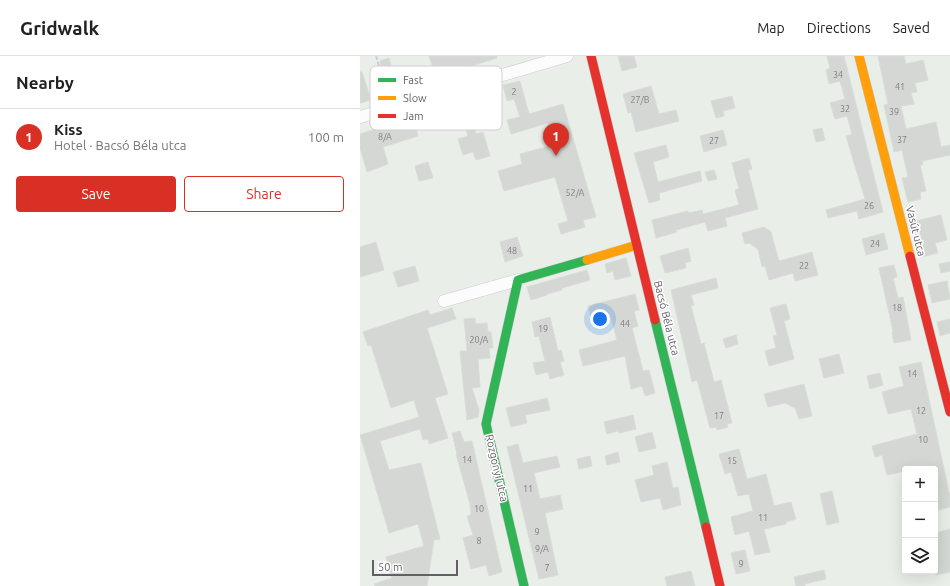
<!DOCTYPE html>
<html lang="en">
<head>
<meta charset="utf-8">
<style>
	body { margin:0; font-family:Ubuntu,sans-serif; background:#f2f2f2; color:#222 }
	.controls { position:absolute; right:12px; bottom:12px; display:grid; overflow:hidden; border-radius:4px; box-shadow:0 4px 16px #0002 }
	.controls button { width:36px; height:36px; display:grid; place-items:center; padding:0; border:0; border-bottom:1px solid #e0e0e0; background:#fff; color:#222; font:20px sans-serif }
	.scale { position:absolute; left:12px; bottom:10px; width:86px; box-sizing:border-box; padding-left:4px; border:2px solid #645e66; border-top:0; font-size:11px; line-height:14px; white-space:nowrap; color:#645e66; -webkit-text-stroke:3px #fff; paint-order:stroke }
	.you { position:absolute; left:240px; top:263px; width:14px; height:14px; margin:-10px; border:3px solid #fff; border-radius:50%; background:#1a73e8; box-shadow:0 0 0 6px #1a73e833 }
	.badge { display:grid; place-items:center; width:26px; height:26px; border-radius:50%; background:#d93025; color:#fff; font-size:13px; font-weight:700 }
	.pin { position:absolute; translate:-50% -33px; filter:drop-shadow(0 1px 2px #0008) }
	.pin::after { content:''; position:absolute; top:21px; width:14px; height:12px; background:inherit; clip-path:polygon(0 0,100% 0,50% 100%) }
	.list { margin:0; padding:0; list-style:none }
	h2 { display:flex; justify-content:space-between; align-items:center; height:52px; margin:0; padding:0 16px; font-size:17px }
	h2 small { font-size:13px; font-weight:400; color:#767676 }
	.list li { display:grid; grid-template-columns:26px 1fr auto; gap:12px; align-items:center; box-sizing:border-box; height:56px; padding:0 16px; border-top:1px solid #e0e0e0 }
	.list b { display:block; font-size:15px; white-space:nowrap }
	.list p { margin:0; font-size:13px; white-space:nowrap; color:#767676 }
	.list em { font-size:13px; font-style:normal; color:#767676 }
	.actions { display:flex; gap:8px; padding:12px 16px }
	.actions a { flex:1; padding:9px 0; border:1px solid #d93025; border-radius:4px; text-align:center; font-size:14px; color:#d93025 }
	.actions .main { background:#d93025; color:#fff }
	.icon { flex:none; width:22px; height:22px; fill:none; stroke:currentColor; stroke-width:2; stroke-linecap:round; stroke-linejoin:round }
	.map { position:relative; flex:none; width:590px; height:530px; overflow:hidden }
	header { display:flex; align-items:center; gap:24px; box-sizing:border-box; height:56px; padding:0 20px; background:#fff; border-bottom:1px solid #e0e0e0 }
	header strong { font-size:19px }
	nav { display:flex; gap:22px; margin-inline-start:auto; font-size:14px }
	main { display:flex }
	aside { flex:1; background:#fff }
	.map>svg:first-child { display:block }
	.building { fill:#d4d7d4; stroke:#d8ddd8 }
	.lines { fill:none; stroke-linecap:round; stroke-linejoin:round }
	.street-casing { stroke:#cbcccc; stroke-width:13 }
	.fast-casing { stroke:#c9cbca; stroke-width:10 }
	.slow-casing { stroke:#c9cbca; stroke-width:10 }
	.jam-casing { stroke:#c9cbca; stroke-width:10 }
	.path { stroke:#cdcfd2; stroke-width:2; stroke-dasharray:4 2; stroke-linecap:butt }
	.street { stroke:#fcfcfc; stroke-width:12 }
	.fast { stroke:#30b455; stroke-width:9 }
	.slow { stroke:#ff9f0a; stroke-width:9 }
	.jam { stroke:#e5322d; stroke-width:9 }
	.labels { text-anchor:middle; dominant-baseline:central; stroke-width:3; stroke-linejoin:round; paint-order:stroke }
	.number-label { font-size:9px; fill:#807d82 }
	.street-label { font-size:11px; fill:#645e66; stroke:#fff }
	.key { fill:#fff; stroke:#d0cfd1; stroke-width:1 }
	.key-label { font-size:11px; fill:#645e66 }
</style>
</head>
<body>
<header>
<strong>Gridwalk</strong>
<nav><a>Map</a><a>Directions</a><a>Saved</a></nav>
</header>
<main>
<aside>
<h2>Nearby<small></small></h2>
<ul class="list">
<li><span class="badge">1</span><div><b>Kiss</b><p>Hotel · Bacsó Béla utca</p></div><em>100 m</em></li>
</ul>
<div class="actions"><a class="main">Save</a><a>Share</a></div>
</aside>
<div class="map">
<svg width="590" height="530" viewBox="0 0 590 530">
	<rect width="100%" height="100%" fill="#e9eee9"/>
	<g class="building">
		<path d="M69 0H137V2L76 21Z"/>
		<path d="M258 0H274L277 11 262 15Z"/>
		<path d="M467 0H484L523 156 499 163 497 155 468 162 466 154 505 143 486 80 492 78 487 60 475 63 470 47 485 43 480 25 469 28 466 14 470 12Z"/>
		<path d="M518 0H544L546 8 563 4 568 24 555 27 557 36 551 37 554 48 541 50 546 73 576 66 581 91 590 89V99L562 105 563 109H560L566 135 560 136 561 143 548 146 542 122 548 121 542 94 534 96 524 49 528 48Z"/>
		<path d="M29 2 34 20 45 17 51 36 31 42 20 5Z"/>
		<path d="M0 16H2L11 44 0 47Z"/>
		<path d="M160 25 169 58 203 48 236 161 223 164 225 171 201 178 198 168 208 165 195 121 144 135 138 115 162 108 160 98 194 89 188 67 151 78 147 64 160 61 154 43 147 45 143 29Z"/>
		<path d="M291 30 299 58 316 54 319 65 276 76 271 56 268 57 263 38Z"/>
		<path d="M108 38 111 49 108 50 116 78 123 76 130 100 116 104 113 96 103 99 98 83 108 80 103 63 79 69 78 66 56 72 58 80 23 91 28 108 7 116 0 92V78L75 54 73 48Z"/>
		<path d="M372 40 375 52 363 55 364 60 356 62 351 45Z"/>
		<path d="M462 72 465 84 456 86 453 74Z"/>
		<path d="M363 74 367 89 344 96 340 80Z"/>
		<path d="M306 89 309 101 293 106 298 126 340 115 342 125 299 137 300 144 289 147 274 97Z"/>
		<path d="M389 102 392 113 388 114 398 153 365 162 367 170 348 175 345 166 316 174 317 176 296 182 292 164 328 155V157L342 154 343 158 379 149 375 134 379 133 372 107Z"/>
		<path d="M68 106 73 122 59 125 55 110Z"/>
		<path d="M354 114 357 123 348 125 345 116Z"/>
		<path d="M581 159 587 184 575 187 578 197 562 201 552 166Z"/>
		<path d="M404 171 411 176 419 205 452 196 458 219 435 225 433 217 409 224 405 210 402 211 398 193 389 187 385 188 382 177Z"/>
		<path d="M524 177 528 193 506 199 502 183Z"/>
		<path d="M157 181 163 200 145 206 140 186Z"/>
		<path d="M16 186 24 214 0 221V191Z"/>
		<path d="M328 192 331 205 325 207 326 212 305 217 300 200Z"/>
		<path d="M266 202 271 220 255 224 253 215 247 217 245 208Z"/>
		<path d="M590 206V215L581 217 579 208Z"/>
		<path d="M534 209 537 221 533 222 538 242 543 241 551 284 534 287 532 276 533 275 519 212Z"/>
		<path d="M55 210 59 225 38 231 33 216Z"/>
		<path d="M227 214 230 224 202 232V234L187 238V239L171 244 167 231Z"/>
		<path d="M356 222 358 232 331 239 334 249 331 250 341 288 344 287 354 326 361 324 372 367 367 368 368 371 357 374 356 371 350 372 337 324 332 326 311 234Z"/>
		<path d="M587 225 590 243 572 247 568 229Z"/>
		<path d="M275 238 279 254 274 255 278 270 272 272 283 315 289 314 295 337 285 340 282 330 271 333 265 300 223 310 219 294 257 284 250 258 232 263 228 250Z"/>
		<path d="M426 248 430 263 424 265 434 303 409 310 405 295 416 292 413 280 417 279 410 252Z"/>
		<path d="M92 252 96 263 67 272 88 338 75 342 88 382 69 388 68 383 63 384 60 373 20 385 29 414 61 407 80 483 74 484 67 530H15L14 528 32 522 26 501 64 490 58 468 29 477 0 379 59 361 54 344 31 352 11 289 8 290 3 276 68 254 70 259Z"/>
		<path d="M190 261 198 295 201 294 204 305 200 306 204 319 190 323 188 316 176 319 173 307 185 305 179 280 175 281 172 266Z"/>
		<path d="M115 262 116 268 127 267 128 276H131L133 292H129L130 302 118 303 120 331 112 332 119 354 118 361 107 364 100 295H107L104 263Z"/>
		<path d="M590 263V277L580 280 577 266Z"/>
		<path d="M376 279 378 288 366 292 363 283Z"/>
		<path d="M479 298 484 317 464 322 459 303Z"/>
		<path d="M561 306 590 441V451L575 455V413H545V415L527 419 522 399 515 401 512 390 557 378 551 353 528 358 522 336 544 330 539 311Z"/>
		<path d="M520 317 523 329 510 333 507 320Z"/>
		<path d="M444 328 452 360 439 363 435 352 425 347 408 351 404 338Z"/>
		<path d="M187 342 190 354 165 359 167 367 151 371 146 352Z"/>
		<path d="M273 359 276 373 259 377 258 375 247 378 244 366Z"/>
		<path d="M100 375 104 386 112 385 142 516 129 520 126 509 111 513 103 482 113 479 107 460 111 459 110 448 96 398H97L92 377Z"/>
		<path d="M292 376 296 392 279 396 275 381Z"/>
		<path d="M158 388 163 407 197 400 200 411 174 417 180 443 200 439 203 453 185 457 198 519 179 523 147 391Z"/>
		<path d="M379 393 387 423 406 418 414 450 431 446 436 463 426 466V468L404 473 410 496 395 499 389 475 375 479 371 461 393 455 389 438 378 440 371 416 365 418 359 398Z"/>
		<path d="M258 396 260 406 247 409 245 400Z"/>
		<path d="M230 400 232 410 219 413 217 403Z"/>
		<path d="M307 406 313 432 318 431 321 449 303 454 300 442 281 446 275 424 294 419 292 410Z"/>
		<path d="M472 435 479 466 467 469 460 438Z"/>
		<path d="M590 473V516L575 519V477Z"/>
		<path d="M385 494 390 515 376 518 371 497Z"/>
		<path d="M464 514 466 523 445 528V530H436L434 521Z"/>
		<path d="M331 515 335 530H307L305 521Z"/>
	</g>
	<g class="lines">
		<defs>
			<g id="street">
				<path d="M0 61 207 0"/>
				<path d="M84 245 158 224"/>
			</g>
			<g id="fast">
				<path d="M295 264 346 471"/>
				<path d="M164 530 126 368 158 224 227 204"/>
			</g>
			<g id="slow">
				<path d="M499 0 550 200"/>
				<path d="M227 204 277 189"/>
			</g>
			<g id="jam">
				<path d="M231 0 295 264"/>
				<path d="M550 200 590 356"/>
				<path d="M346 471 360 530"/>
			</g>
		</defs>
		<use href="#street" class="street-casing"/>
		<use href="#fast" class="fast-casing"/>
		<use href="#slow" class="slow-casing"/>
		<use href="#jam" class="jam-casing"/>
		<path class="path" d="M16 0 29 41"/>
		<use href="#street" class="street"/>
		<use href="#fast" class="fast"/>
		<use href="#slow" class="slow"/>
		<use href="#jam" class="jam"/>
	</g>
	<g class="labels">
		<g class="number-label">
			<text x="478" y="19">34</text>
			<text x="540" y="31">41</text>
			<text x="154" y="36">2</text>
			<text x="280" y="44">27/B</text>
			<text x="485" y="53">32</text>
			<text x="534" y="56">39</text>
			<text x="25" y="81">8/A</text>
			<text x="542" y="84">37</text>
			<text x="354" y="85">27</text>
			<text x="215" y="137">52/A</text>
			<text x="509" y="150">26</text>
			<text x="515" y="188">24</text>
			<text x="152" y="195">48</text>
			<text x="444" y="210">22</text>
			<text x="537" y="252">18</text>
			<text x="265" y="268">44</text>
			<text x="183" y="273">19</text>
			<text x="119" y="284">20/A</text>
			<text x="552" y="318">14</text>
			<text x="561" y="355">12</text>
			<text x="359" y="360">17</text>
			<text x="563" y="384">10</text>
			<text x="107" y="404">14</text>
			<text x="372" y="405">15</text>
			<text x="168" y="433">11</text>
			<text x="119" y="453">10</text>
			<text x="403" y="462">11</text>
			<text x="177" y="476">9</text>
			<text x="119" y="485">8</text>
			<text x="182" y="493">9/A</text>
			<text x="381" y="508">9</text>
			<text x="187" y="512">7</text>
		</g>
		<g class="street-label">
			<text transform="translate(556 175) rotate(76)">Vasút utca</text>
			<text transform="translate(307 262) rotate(76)">Bacsó Béla utca</text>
			<text transform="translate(137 412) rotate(77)">Rozgonyi utca</text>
		</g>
	</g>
	<rect x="10" y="10" width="132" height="64" rx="6" class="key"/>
	<rect x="18" y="22" width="18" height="4" fill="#30b455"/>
	<rect x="18" y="40" width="18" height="4" fill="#ff9f0a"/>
	<rect x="18" y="58" width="18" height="4" fill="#e5322d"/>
	<g class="key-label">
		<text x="43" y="28">Fast</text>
		<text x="43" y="46">Slow</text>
		<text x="43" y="64">Jam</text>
	</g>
</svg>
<div class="controls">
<button>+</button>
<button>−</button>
<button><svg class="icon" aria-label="layers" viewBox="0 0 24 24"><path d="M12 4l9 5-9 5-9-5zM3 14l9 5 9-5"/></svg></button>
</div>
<div class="scale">50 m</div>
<div class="you"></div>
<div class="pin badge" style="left:196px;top:100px">1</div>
</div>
</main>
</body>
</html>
